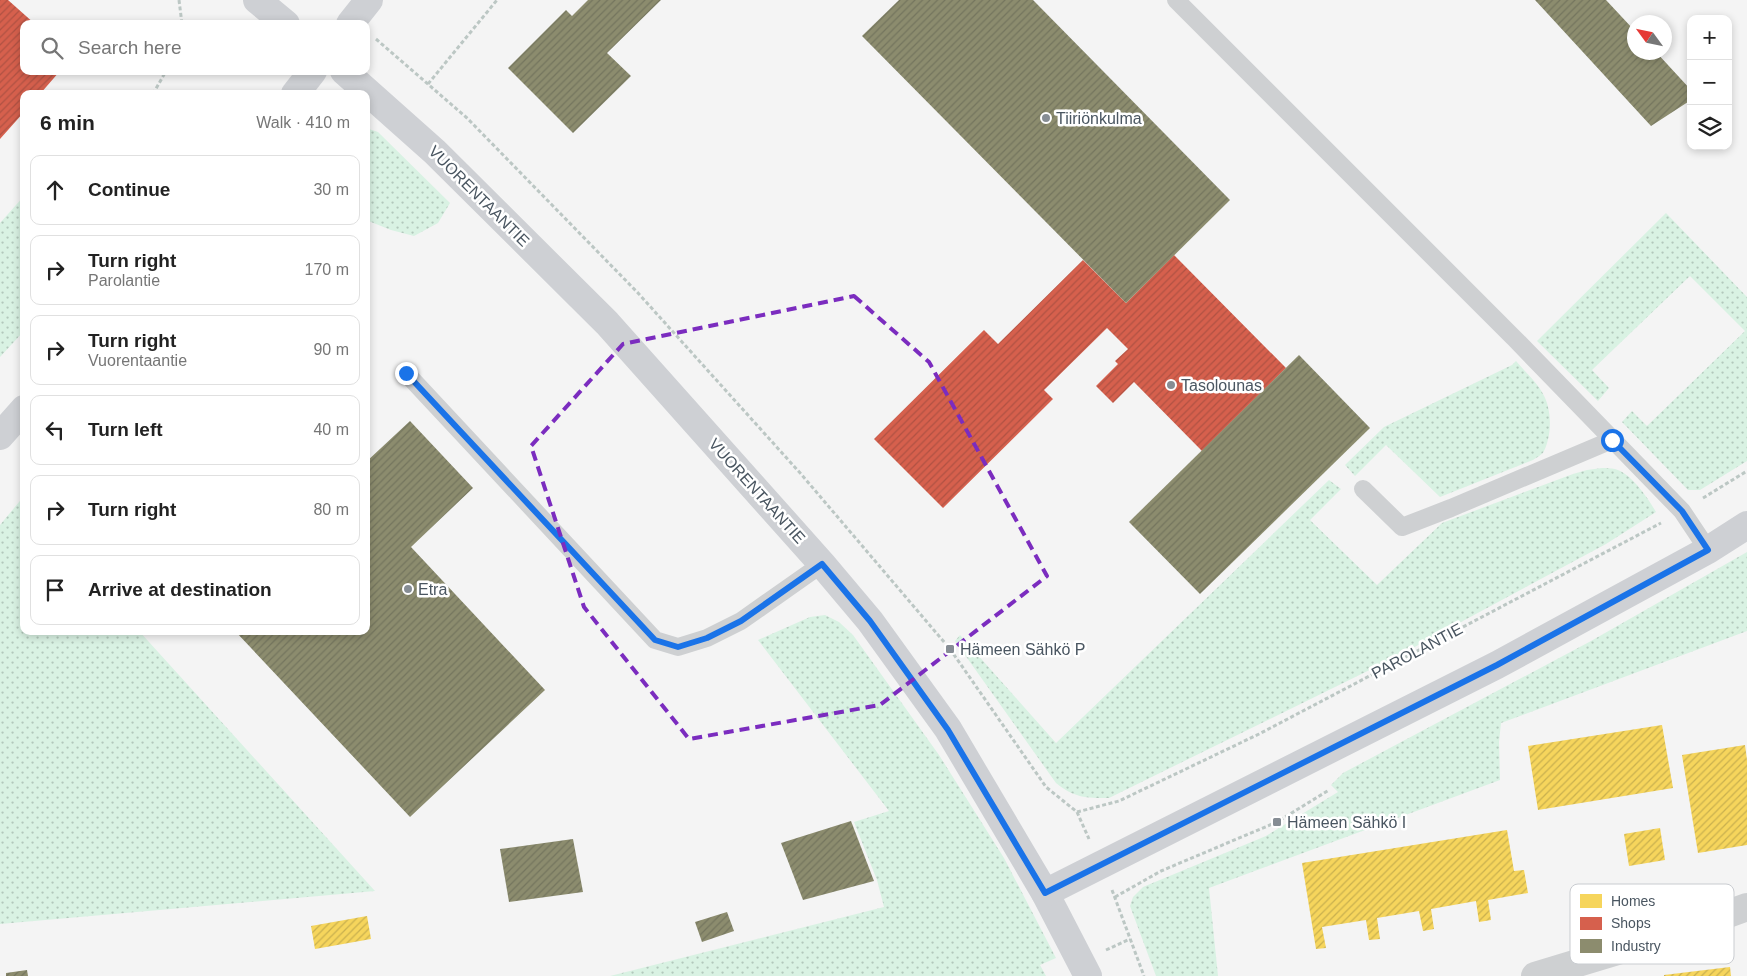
<!DOCTYPE html>
<html lang="en">
<head>
<meta charset="utf-8">
<style>
	body { margin:0; font-family:Helvetica,sans-serif; background:#f6f6f6; color:#222 }
	.controls { position:absolute; right:15px; top:15px; display:grid; overflow:hidden; border-radius:10px; box-shadow:0 2px 8px #0003 }
	.controls button { width:45px; height:45px; display:grid; place-items:center; padding:0; border:0; border-bottom:1px solid #e0e0e0; background:#fff; color:#222; font:25px sans-serif }
	.compass { position:absolute; left:1627px; top:15px; width:45px; height:45px; border-radius:50%; background:#fff; box-shadow:0 2px 8px #0003; rotate:303deg }
	.stop { position:absolute; width:15px; height:15px; margin:-11px; border:4px solid #1a73e8; border-radius:50%; background:#fff }
	.stop.end { background:#1a73e8; border-color:#fff; box-shadow:0 1px 5px #0008 }
	.list { margin:0; padding:0; list-style:none }
	h2 { display:flex; justify-content:space-between; align-items:center; height:65px; margin:0; padding:0 20px; font-size:21px }
	h2 small { font-size:16px; font-weight:400; color:#767676 }
	.list li { display:grid; grid-template-columns:32px 1fr auto; gap:15px; align-items:center; box-sizing:border-box; height:70px; margin:0 10px 10px; padding:0 10px; border:1px solid #e0e0e0; border-radius:10px }
	.list b { display:block; font-size:19px; white-space:nowrap }
	.list p { margin:0; font-size:16px; white-space:nowrap; color:#767676 }
	.list em { font-size:16px; font-style:normal; color:#767676 }
	.icon { flex:none; width:28px; height:28px; fill:none; stroke:currentColor; stroke-width:2; stroke-linecap:round; stroke-linejoin:round }
	.map { position:relative; flex:none; width:1747px; height:976px; overflow:hidden }
	.search { position:absolute; background:#fff; box-shadow:0 2px 8px #0003; left:20px; top:20px; width:350px; height:55px; display:flex; align-items:center; gap:12px; box-sizing:border-box; padding:0 18px; border-radius:10px; color:#767676; font-size:19px }
	.panel { position:absolute; background:#fff; box-shadow:0 2px 8px #0003; left:20px; top:90px; width:350px; height:545px; border-radius:10px }
	.map>svg:first-child { display:block }
	.grass { fill:url(#grass-dots) }
	.homes { fill:url(#homes-hatch) }
	.shops { fill:url(#shops-hatch) }
	.industry { fill:url(#industry-hatch) }
	.lines { fill:none; stroke-linecap:round; stroke-linejoin:round }
	.path { stroke:#bcc7c4; stroke-width:3; stroke-dasharray:4 2.5; stroke-linecap:butt }
	.service { stroke:#ced0d2; stroke-width:18 }
	.tertiary { stroke:#ced0d2; stroke-width:28 }
	.secondary { stroke:#ced0d4; stroke-width:28 }
	.secondary-bridge { stroke:#ced0d4; stroke-width:28 }
	.route { stroke:#1a73e8; stroke-width:6 }
	.marked { fill:none; stroke:#7b2cbf; stroke-width:4; stroke-dasharray:10 6; stroke-linejoin:round }
	.poi-dot { fill:#868d94; stroke:#fff; stroke-width:2 }
	.labels { text-anchor:middle; dominant-baseline:central; stroke-width:5; stroke-linejoin:round; paint-order:stroke }
	.poi-label { font-size:16px; fill:#4a5661; stroke:#fff; text-anchor:start }
	.street-label { font-size:16px; fill:#4a5661; stroke:#fff }
	.key { fill:#fff; stroke:#c9ccd0; stroke-width:1 }
	.key-label { font-size:14px; fill:#4a5661 }
</style>
</head>
<body>
<div class="map">
<svg width="1747" height="976" viewBox="0 0 1747 976">
	<defs>
		<pattern id="grass-dots" width="8" height="8" patternUnits="userSpaceOnUse" patternTransform="scale(1.25)"><rect width="8" height="8" fill="#d9f2e3"/><path d="M2 2h.1M6 6h.1" fill="none" stroke="#b2c7bb" stroke-width="1.8" stroke-linecap="round"/></pattern>
		<pattern id="homes-hatch" width="6" height="6" patternUnits="userSpaceOnUse" patternTransform="scale(1.25)"><rect width="6" height="6" fill="#f6d55c"/><path d="M-1 1l2-2M0 6l6-6M5 7l2-2" fill="none" stroke="#c9b04f"/></pattern>
		<pattern id="shops-hatch" width="6" height="6" patternUnits="userSpaceOnUse" patternTransform="scale(1.25)"><rect width="6" height="6" fill="#d6604d"/><path d="M-1 1l2-2M0 6l6-6M5 7l2-2" fill="none" stroke="#b05243"/></pattern>
		<pattern id="industry-hatch" width="6" height="6" patternUnits="userSpaceOnUse" patternTransform="scale(1.25)"><rect width="6" height="6" fill="#8c8c6e"/><path d="M-1 1l2-2M0 6l6-6M5 7l2-2" fill="none" stroke="#74755e"/></pattern>
	</defs>
	<rect width="100%" height="100%" fill="#f4f4f4"/>
	<g class="grass">
		<path d="M366 128 378 132 450 203 438 223 414 236 391 230 366 220Z"/>
		<path d="M24 196V331L0 357V223Z"/>
		<path d="M1666 213 1747 297V461L1700 490H1688L1622 422 1632 411 1647 426 1745 331 1690 276 1592 370 1609 388 1598 401 1537 341Z"/>
		<path d="M1516 361C1525 372 1537 382 1543 394 1552 409 1552 435 1544 451 1542 455 1537 457 1533 460L1440 497 1386 445 1355 476 1345 465 1384 427 1512 365Z"/>
		<path d="M1602 468C1606 468 1611 468 1615 469 1631 473 1648 498 1656 512L1606 544 1396 657 1109 798C1085 798 1075 798 1056 783L955 641 960 635 1056 743 1329 480 1341 489 1310 520 1377 585 1442 523 1573 474 1587 470Z"/>
		<path d="M24 496V631H139L375 891 0 924V525Z"/>
		<path d="M1747 552V631L1501 723 1499 742 1500 780 1209 888 1218 976H1156L1130 906 1133 897 1143 887 1266 836 1338 792 1331 785 1343 773 1591 641Z"/>
		<path d="M825 615 839 622 853 635 939 755 1004 858 1056 958 1040 965 1046 976H610L884 907 877 880 854 822 889 811 758 640 810 617Z"/>
	</g>
	<g class="homes">
		<path d="M1662 725 1673 788 1538 810 1528 746Z"/>
		<path d="M1745 745 1747 760V845L1698 853 1682 755Z"/>
		<path d="M1660 828 1665 860 1629 866 1624 834Z"/>
		<path d="M1507 830 1514 871 1524 870 1528 893 1488 900 1491 920 1479 922 1476 901 1431 909 1434 929 1423 931 1419 911 1377 918 1380 939 1369 940 1366 920 1322 927 1326 948 1316 949 1302 863Z"/>
		<path d="M367 916 371 939 315 949 311 926Z"/>
		<path d="M1730 967 1731 976H1664V975Z"/>
	</g>
	<g class="shops">
		<path d="M0 0H8L35 24H24V71H60L40 94H24V112L0 139Z"/>
		<path d="M1174 255 1286 368 1202 451 1134 382 1113 403 1096 386 1118 364 1115 361 1128 349 1107 328 1044 390 1053 399 943 508 874 439 984 330 998 344 1083 260 1126 303Z"/>
	</g>
	<g class="industry">
		<path d="M588 0H661L607 53 631 76 573 133 508 68 566 10 572 16Z"/>
		<path d="M899 0H1033L1230 200 1126 303 862 36Z"/>
		<path d="M1535 0H1606L1634 30V52H1656L1691 90V100L1651 126Z"/>
		<path d="M1299 355 1370 428 1200 594 1129 522Z"/>
		<path d="M410 421 473 488 411 547 545 690 410 817 235 631H366V462Z"/>
		<path d="M851 821 874 881 803 900 781 843Z"/>
		<path d="M573 839 583 892 509 902 500 849Z"/>
		<path d="M727 912 734 931 702 942 695 922Z"/>
		<path d="M27 970 28 976H6V973Z"/>
	</g>
	<g class="lines">
		<g class="path">
			<path d="M179 0 182 24"/>
			<path d="M376 39 467 118 638 293 801 474 950 649 1046 787 1077 812 1089 839"/>
			<path d="M428 84 497 0"/>
			<path d="M153 94 166 71"/>
			<path d="M1703 498 1747 471"/>
			<path d="M1077 812 1119 801 1259 734 1661 523"/>
			<path d="M1112 890 1144 976"/>
			<path d="M1115 897 1161 871 1277 822 1329 790"/>
			<path d="M1106 950 1130 939"/>
		</g>
		<g class="service">
			<path d="M1176 0 1516 340 1682 511 1708 550"/>
			<path d="M406 373 655 640 678 647 707 638 741 621 822 564"/>
			<path d="M1363 489 1402 527 1451 508 1612 440"/>
		</g>
		<path class="tertiary" d="M1535 976 1667 936 1747 907"/>
		<g class="secondary">
			<path d="M257 0 286 24"/>
			<path d="M344 71 435 152 607 323 822 564 870 621 948 729 1045 893 1088 976"/>
			<path d="M295 94 313 71"/>
			<path d="M0 436 24 409"/>
			<path d="M1045 893 1497 665 1708 550 1747 525"/>
		</g>
		<path class="secondary-bridge" d="M350 24 369 0"/>
	</g>
	<g class="lines">
		<path class="route" d="M406 373 655 640 678 647 707 638 741 621 822 564 870 621 948 730 1045 893 1497 665 1708 550 1682 511 1612 440"/>
	</g>
	<path class="marked" d="M854 296 929 362 1047 576 880 705 689 739 584 607 531 446 623 344Z"/>
	<g class="poi-dot">
		<circle cx="1046" cy="118" r="5"/>
		<circle cx="1171" cy="385" r="5"/>
		<circle cx="408" cy="589" r="5"/>
		<rect x="945" y="644" width="10" height="10" rx="2.5"/>
		<rect x="1272" y="817" width="10" height="10" rx="2.5"/>
	</g>
	<g class="labels">
		<g class="poi-label">
			<text x="1056" y="118">Tiiriönkulma</text>
			<text x="1181" y="385">Tasolounas</text>
			<text x="418" y="589">Etra</text>
			<text x="960" y="649">Hämeen Sähkö P</text>
			<text x="1287" y="822">Hämeen Sähkö I</text>
		</g>
		<g class="street-label">
			<text transform="translate(479 196) rotate(45)">VUORENTAANTIE</text>
			<text transform="translate(757 491) rotate(48)">VUORENTAANTIE</text>
			<text transform="translate(1417 651) rotate(-28)">PAROLANTIE</text>
		</g>
	</g>
	<rect x="1570" y="884" width="164" height="80" rx="8" class="key"/>
	<rect x="1580" y="894" width="22" height="14" fill="#f6d55c"/>
	<rect x="1580" y="917" width="22" height="13" fill="#d6604d"/>
	<rect x="1580" y="939" width="22" height="14" fill="#8c8c6e"/>
	<g class="key-label">
		<text x="1611" y="906">Homes</text>
		<text x="1611" y="928">Shops</text>
		<text x="1611" y="951">Industry</text>
	</g>
</svg>
<div class="controls">
<button>+</button>
<button>−</button>
<button><svg class="icon" aria-label="layers" viewBox="0 0 24 24"><path d="M12 4l9 5-9 5-9-5zM3 14l9 5 9-5"/></svg></button>
</div>
<svg class="compass" viewBox="-18 -18 36 36"><path d="M0-13l5 13h-10z" fill="#e53935"/><path d="M0 13l5-13h-10z" fill="#767676"/></svg>
<div class="stop" style="left:1612px;top:440px"></div>
<div class="stop end" style="left:406px;top:373px"></div>
<div class="search"><svg class="icon" aria-label="search" viewBox="0 0 24 24"><circle cx="10" cy="10" r="6"/><path d="M15 15l6 6"/></svg>Search here</div>
<section class="panel">
<h2>6 min<small>Walk · 410 m</small></h2>
<ul class="list">
<li><svg class="icon" aria-label="ahead" viewBox="0 0 24 24"><path d="M12 20V5M6 11l6-6 6 6"/></svg><div><b>Continue</b></div><em>30 m</em></li>
<li><svg class="icon" aria-label="right" viewBox="0 0 24 24"><path d="M7 20v-9h11M14 6l5 5-5 5"/></svg><div><b>Turn right</b><p>Parolantie</p></div><em>170 m</em></li>
<li><svg class="icon" aria-label="right" viewBox="0 0 24 24"><path d="M7 20v-9h11M14 6l5 5-5 5"/></svg><div><b>Turn right</b><p>Vuorentaantie</p></div><em>90 m</em></li>
<li><svg class="icon" aria-label="left" viewBox="0 0 24 24"><path d="M17 20v-9H6M10 6l-5 5 5 5"/></svg><div><b>Turn left</b></div><em>40 m</em></li>
<li><svg class="icon" aria-label="right" viewBox="0 0 24 24"><path d="M7 20v-9h11M14 6l5 5-5 5"/></svg><div><b>Turn right</b></div><em>80 m</em></li>
<li><svg class="icon" aria-label="arrive" viewBox="0 0 24 24"><path d="M6 21V4h12l-3 4 3 4H6"/></svg><div><b>Arrive at destination</b></div></li>
</ul>
</section>
</div>
</body>
</html>
